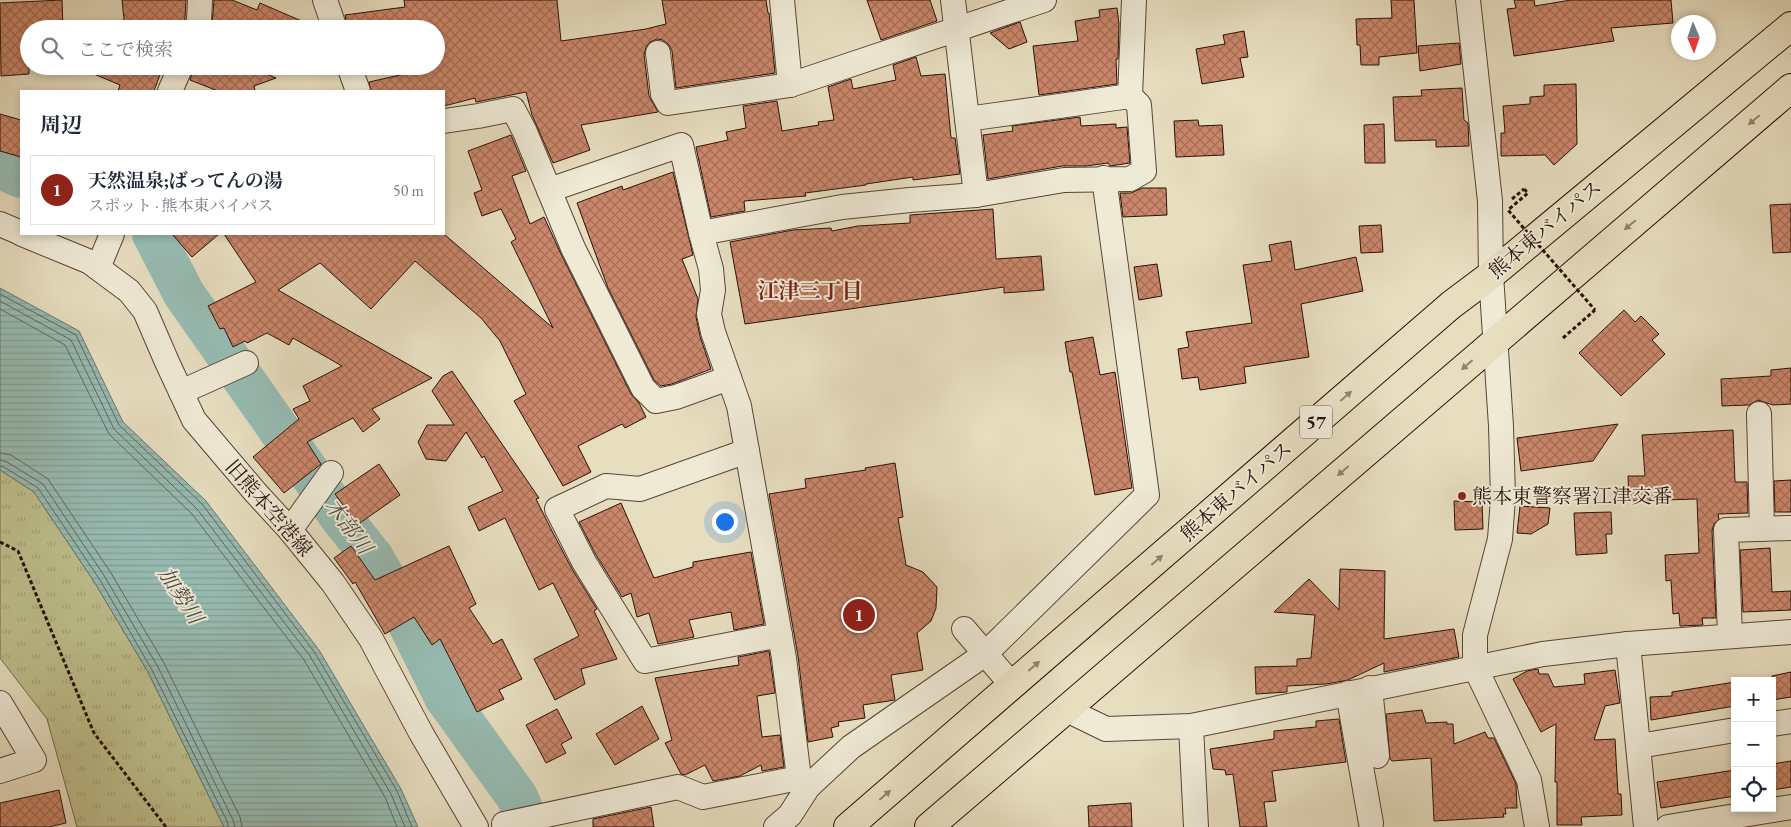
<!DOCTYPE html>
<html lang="ja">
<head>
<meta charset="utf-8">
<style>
	body { margin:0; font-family:"EB Garamond","Noto Serif JP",serif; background:#f6f6f7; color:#1f2937 }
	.controls { position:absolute; right:15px; bottom:15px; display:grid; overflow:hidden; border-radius:0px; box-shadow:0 2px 8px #0003 }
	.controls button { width:45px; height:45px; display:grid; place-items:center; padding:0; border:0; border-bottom:1px solid #e0e1e3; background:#fff; color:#1f2937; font:25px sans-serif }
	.compass { position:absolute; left:1671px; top:15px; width:45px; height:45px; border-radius:50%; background:#fff; box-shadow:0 2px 8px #0003; rotate:178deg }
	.you { position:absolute; left:724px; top:521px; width:18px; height:18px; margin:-12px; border:4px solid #fff; border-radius:50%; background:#1a73e8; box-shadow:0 0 0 8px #1a73e833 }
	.badge { display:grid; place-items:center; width:32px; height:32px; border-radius:50%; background:#8f2418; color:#fff; font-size:16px; font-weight:700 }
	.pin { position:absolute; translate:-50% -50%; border:2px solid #fff; box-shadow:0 1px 5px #0006 }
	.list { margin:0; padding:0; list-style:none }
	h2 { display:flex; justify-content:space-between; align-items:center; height:65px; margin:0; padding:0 20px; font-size:21px }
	h2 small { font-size:16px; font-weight:400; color:#747a83 }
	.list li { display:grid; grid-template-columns:32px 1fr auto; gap:15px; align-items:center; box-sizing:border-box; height:70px; margin:0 10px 10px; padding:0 10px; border:1px solid #e0e1e3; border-radius:0px }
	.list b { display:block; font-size:19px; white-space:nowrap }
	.list p { margin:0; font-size:16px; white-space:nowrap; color:#747a83 }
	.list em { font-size:16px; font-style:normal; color:#747a83 }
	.icon { flex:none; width:28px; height:28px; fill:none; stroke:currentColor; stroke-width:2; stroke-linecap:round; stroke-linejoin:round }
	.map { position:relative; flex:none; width:1791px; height:827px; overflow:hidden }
	.search { position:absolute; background:#fff; box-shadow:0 2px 8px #0003; left:20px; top:20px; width:425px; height:55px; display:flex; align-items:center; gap:12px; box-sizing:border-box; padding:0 18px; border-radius:28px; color:#747a83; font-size:19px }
	.panel { position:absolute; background:#fff; box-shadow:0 2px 8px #0003; left:20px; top:90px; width:425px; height:145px; border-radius:0px }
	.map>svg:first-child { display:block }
	.grass { fill:url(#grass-tufts); stroke:#74684a }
	.water { fill:url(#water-rules); stroke:#6b786f }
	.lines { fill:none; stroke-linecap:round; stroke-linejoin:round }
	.shore { stroke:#60665e; stroke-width:1 }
	.river { stroke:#97bcb3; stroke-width:42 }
	.building { fill:url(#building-cross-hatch); stroke:#291108 }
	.minor-casing { stroke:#584436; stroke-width:26 }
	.highway-casing { stroke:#291108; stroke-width:30 }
	.path { stroke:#291108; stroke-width:3; stroke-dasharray:4 2.5; stroke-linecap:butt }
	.minor { stroke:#efead6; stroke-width:24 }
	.highway { stroke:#e7dec0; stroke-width:28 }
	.path-bridge { stroke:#291108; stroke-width:3; stroke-dasharray:4 2.5; stroke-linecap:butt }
	.oneway { fill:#92826d }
	.poi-dot { fill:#8f2418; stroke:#efead6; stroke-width:2 }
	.labels { text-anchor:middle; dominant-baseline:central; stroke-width:4; stroke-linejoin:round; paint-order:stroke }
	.shield { fill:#efead6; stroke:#645246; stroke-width:1 }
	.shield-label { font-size:19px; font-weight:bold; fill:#291108 }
	.street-label { font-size:20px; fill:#291108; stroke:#efead6 }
	.poi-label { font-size:20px; fill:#291108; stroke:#efead6; text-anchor:start }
	.neighbourhood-label { font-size:21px; font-weight:bold; fill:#7a1f14; stroke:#efead6 }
	.water-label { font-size:21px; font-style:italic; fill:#504d44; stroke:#efead6 }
</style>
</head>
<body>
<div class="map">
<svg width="1791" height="827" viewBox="0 0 1791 827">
	<defs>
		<pattern id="grass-tufts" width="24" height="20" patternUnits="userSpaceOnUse" patternTransform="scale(1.25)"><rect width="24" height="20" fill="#bebf8d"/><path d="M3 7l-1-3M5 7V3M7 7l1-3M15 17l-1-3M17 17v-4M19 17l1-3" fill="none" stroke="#a3a378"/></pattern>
		<pattern id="water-rules" width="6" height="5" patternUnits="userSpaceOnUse" patternTransform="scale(1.25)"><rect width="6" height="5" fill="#97bcb3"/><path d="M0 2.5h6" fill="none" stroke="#82a198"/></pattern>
		<pattern id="building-cross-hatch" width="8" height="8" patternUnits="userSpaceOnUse" patternTransform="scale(1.25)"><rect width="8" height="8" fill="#cb876b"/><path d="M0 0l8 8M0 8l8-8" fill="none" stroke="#a56d56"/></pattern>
	</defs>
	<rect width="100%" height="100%" fill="#e7dec0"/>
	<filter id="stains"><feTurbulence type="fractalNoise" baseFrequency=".004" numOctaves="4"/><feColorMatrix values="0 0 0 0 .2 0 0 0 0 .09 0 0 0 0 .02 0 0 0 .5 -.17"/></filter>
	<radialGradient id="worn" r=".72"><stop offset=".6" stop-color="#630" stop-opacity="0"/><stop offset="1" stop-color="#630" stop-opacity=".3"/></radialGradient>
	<path class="grass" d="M0 470 34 492 95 583 148 672 224 827H77L47 719 0 658Z"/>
	<path class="water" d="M0 288 79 331 123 422 206 501 319 650 401 789 418 827H224L148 672 95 583 34 492 0 470Z"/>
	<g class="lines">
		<g class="shore">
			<path d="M0 294 76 335 119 425 202 504 315 653 397 791 412 827"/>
			<path d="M0 301 71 340 114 429 197 509 310 656 391 794 405 827"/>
			<path d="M0 309 65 345 109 434 192 514 304 660 385 797 397 827"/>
			<path d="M0 453 11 455 48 479 111 573 164 663 240 817 242 827"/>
			<path d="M0 460 7 462 43 484 105 577 158 667 233 820 235 827"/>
			<path d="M0 466 4 467 38 488 100 580 152 670 228 823V827"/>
		</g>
		<g class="river">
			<path d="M0 168 21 177"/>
			<path d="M153 234 184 294 339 515 373 558 397 600 445 697 517 797 530 827"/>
		</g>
	</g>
	<g class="building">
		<path d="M62 0 63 29H29V74L1 76 0 3Z"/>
		<path d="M122 0H186L185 18 183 24 144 29H125Z"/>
		<path d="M214 0H232L257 10 260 3 320 29H221L212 25Z"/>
		<path d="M404 0H557L561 41 646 29 666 24 662 0H766L768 13H769L775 73 676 88 672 51 669 45 663 40 657 39 650 42 646 47 644 55 649 96 658 112 581 125 590 150 553 163 532 115 526 92 476 102 475 98 444 106V91H371L369 82 436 67V29H348L345 15 405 7Z"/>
		<path d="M867 0H930L937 21 881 40Z"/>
		<path d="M1391 0H1414L1417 53 1379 57V65H1361L1360 45H1357L1356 19 1392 18Z"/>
		<path d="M1514 0H1534L1535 6 1571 0H1671L1673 23 1611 28 1614 41 1514 56 1507 9 1516 8Z"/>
		<path d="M1117 8 1119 24 1118 59H1116L1117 84 1039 95 1033 46 1078 41 1075 21 1100 17 1099 10Z"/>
		<path d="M1020 22 1027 42 1009 49 990 33Z"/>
		<path d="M1244 31 1248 57 1240 58 1244 77 1202 84 1196 49 1225 44 1223 35Z"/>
		<path d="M1459 43 1461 64 1420 71 1418 46Z"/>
		<path d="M916 57 921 76 945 74 951 138H955L960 174 913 180V177L866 184V185L805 193 806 196 744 201 745 211 711 217 696 147 728 140 726 132 746 128 743 106 777 101 782 131 819 125 818 122 834 120 828 87 851 79 853 89 896 80 893 65Z"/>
		<path d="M75 66H166L164 70 162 69 154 91H118L120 85Z"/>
		<path d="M194 66H246L276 78 254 86 255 91H218L190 80Z"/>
		<path d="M1576 84 1577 144 1554 165 1545 155 1501 156V133H1505L1503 106 1530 104V97L1544 96V85Z"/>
		<path d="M1462 88 1464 120 1468 123 1469 146 1436 147V140L1395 141 1393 97 1422 96 1421 90Z"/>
		<path d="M0 114 21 120V157L0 151Z"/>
		<path d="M1080 117 1081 126 1116 124V128L1127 127 1130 163 1110 166 1108 163 1086 166H1062L988 179 983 135 1013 131 1012 126Z"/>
		<path d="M1198 120 1199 126 1222 125 1224 155 1176 157 1174 121Z"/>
		<path d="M1384 124 1385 163H1365L1364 125Z"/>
		<path d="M511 135 526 171 512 176 530 224 544 217 561 254 631 394 639 403 646 417 625 428 622 424 578 446 591 472 563 486 514 401 526 394 500 341 481 318 415 261 371 309 320 263 278 290 432 378 372 409 380 419 363 432 353 418 307 442 321 464 284 493 253 457 299 419 293 409 310 401 303 386 342 366 293 338 289 345 267 333 247 343 245 341 233 347 224 328 220 329 208 306 256 282 224 234H444L553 328 511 242 516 239 501 209 482 216 474 193 482 190 468 151Z"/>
		<path d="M673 172 693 255 682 259 698 299 696 317 700 336 711 369 672 384 661 386 654 380 608 288 577 203 622 186 623 190Z"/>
		<path d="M1142 188H1166L1167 215 1123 217 1120 193H1131Z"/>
		<path d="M1791 204V252L1773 253 1770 205Z"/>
		<path d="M993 209 996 259 1041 256 1044 290 1004 293V287L745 324 730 242 793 230 831 228 832 231 858 226 910 223V215Z"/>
		<path d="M1381 225 1383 252 1361 253 1359 226Z"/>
		<path d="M172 234H219L192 257Z"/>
		<path d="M1291 241 1295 270 1356 257 1363 291 1301 304 1309 357 1244 367 1246 383 1200 390 1198 377 1182 379 1178 349 1189 347 1186 332 1252 323 1243 265 1272 261 1269 245Z"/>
		<path d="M1157 264 1162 296 1139 300 1134 267Z"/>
		<path d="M1624 310 1635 322 1641 316 1659 334 1652 340 1665 354 1621 396 1579 353Z"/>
		<path d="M1093 337 1100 375 1115 372 1132 488 1095 495 1072 372H1070L1065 342Z"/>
		<path d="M1791 368V404L1773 405 1758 400 1749 405 1722 406 1721 379 1771 376V370Z"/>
		<path d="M452 371 539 498 536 499 553 533 572 569 597 609 594 611 617 659 581 669 585 684 555 700 534 659 579 636 553 583 539 590 505 518 479 531 468 507 503 491 484 456 482 458 466 432 446 461 426 459 418 442 427 425H454L432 391 443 376Z"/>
		<path d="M1618 424 1593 461 1521 471 1517 438Z"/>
		<path d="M1733 430 1735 482H1747L1748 513 1718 514 1719 519 1714 524 1712 531 1716 618H1702L1703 625 1680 626 1679 613 1673 614 1671 580 1666 581 1665 555 1699 553 1697 499 1629 501 1628 476H1645L1642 435Z"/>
		<path d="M895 463 903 517 898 518 906 565 923 572 937 587 936 608 931 621 917 633 923 670 891 675 895 700 863 705 865 718 838 722 839 726 831 728 833 737 808 742 798 656 769 494 806 488 805 479 866 470 865 468Z"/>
		<path d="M379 464 400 495 357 525 335 494Z"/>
		<path d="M1791 480V512H1775L1774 481Z"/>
		<path d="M1454 501 1482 502 1483 529 1455 530Z"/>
		<path d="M621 503 654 578 693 567V562L751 552 764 624 734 630 731 612 689 620 694 637 658 644 649 613 637 617 631 593 622 597 596 555 579 522Z"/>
		<path d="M1520 506 1550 508 1548 524 1531 534 1517 533Z"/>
		<path d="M1611 512 1612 534H1606L1607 553 1576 555 1574 513Z"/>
		<path d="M351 546 375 580 449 546 476 604 469 608 493 644 502 639 522 679 499 690 504 699 477 712 440 639 432 645 414 617 385 634 355 582 353 584 334 558Z"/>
		<path d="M1770 548 1772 592 1791 591V610L1743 612 1740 550Z"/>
		<path d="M1340 569 1385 571 1384 639 1454 629 1459 657 1384 672V663L1348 680 1326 684 1287 686V692L1256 694 1255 667 1297 666V659L1311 658 1315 615 1274 612 1309 579 1339 610Z"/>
		<path d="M769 651 775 693 757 696 762 737 780 735 784 767 762 771 761 765 740 776 713 781 705 765 685 775 681 774 665 743 672 740 655 678 739 665 738 657Z"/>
		<path d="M1538 669 1539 674H1548L1554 687 1585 684 1584 674 1615 670 1620 703 1605 706 1594 740 1615 739 1618 794H1621L1622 815 1581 817 1582 825H1557V782H1555L1556 724 1541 732 1513 679 1527 671Z"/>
		<path d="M1791 672V697L1772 700V676Z"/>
		<path d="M1735 682V706L1651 720 1650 697 1672 696V692Z"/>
		<path d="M642 706 659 739 615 765 596 734Z"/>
		<path d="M557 709 572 738 561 744 566 753 546 763 526 725Z"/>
		<path d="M1422 710 1426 723 1447 722V724H1453L1454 744 1485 732 1488 738H1494L1516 784 1517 808H1505L1506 814H1503L1504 817 1434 821 1431 758 1392 761 1390 759 1386 714Z"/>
		<path d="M1339 719 1346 762 1272 771 1276 801 1264 802 1267 827H1240L1233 774 1226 775 1225 770 1213 769 1210 749 1274 739V731L1316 727V721Z"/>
		<path d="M1791 761V787L1772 790V764Z"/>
		<path d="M1735 770V796L1661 808 1657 782Z"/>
		<path d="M59 790 66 823 49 827H0V803Z"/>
		<path d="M1131 803 1132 827H1089L1088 806Z"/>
		<path d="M651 807 654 827H593V819Z"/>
	</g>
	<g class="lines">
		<defs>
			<g id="minor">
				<path d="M325 0 335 29"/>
				<path d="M782 0 790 85 1044 0"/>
				<path d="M953 0 976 195"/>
				<path d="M1468 0 1490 201 1491 275 1501 426 1503 498 1500 539 1475 635V667L1529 780 1537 827"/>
				<path d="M196 29 199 21 200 0"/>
				<path d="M658 53 663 94 668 103 790 85"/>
				<path d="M349 66 358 91"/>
				<path d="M170 91 181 66"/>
				<path d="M967 119 1130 96"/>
				<path d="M444 121 478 116 513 109 525 132 573 248 643 388 656 401 676 397 729 378"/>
				<path d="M549 190 681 145 701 233"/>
				<path d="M0 224 21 233"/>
				<path d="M22 234 90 262 129 291 145 311 167 362 194 420 256 493 290 530 333 583 371 639 421 733 476 827"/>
				<path d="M98 268 112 234"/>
				<path d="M181 392 246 363"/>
				<path d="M1759 414 1762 529"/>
				<path d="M747 451 640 489 606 486 557 509 584 562 645 661 780 635"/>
				<path d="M290 530 331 473"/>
				<path d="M964 629 1012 685"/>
				<path d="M1730 636 1726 530 1790 528"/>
				<path d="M1628 644 1646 827"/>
				<path d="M1370 688 1377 756"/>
				<path d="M1348 693 1371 823"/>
				<path d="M0 703 34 760 0 771"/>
				<path d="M1065 709 1106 729 1191 726 1543 654 1628 644 1791 632"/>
				<path d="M1772 724 1791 721"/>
				<path d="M1191 726 1196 827"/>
				<path d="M1639 746 1735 730"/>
				<path d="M808 787 799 778 784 658 739 406 713 332 709 314 713 290 711 269 701 233 842 207 910 200 976 195 1064 180 1130 179 1144 171 1139 105 1130 96 1134 0"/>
				<path d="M504 824 678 787 703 797 799 778"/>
				<path d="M776 827 790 815 808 787 851 747 985 654 1147 495 1104 178"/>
				<path d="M1668 827 1791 807"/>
			</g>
			<g id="highway">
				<path d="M848 827 1451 305 1491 275 1791 26"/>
				<path d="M929 827 1791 88"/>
			</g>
		</defs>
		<use href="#minor" class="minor-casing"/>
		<use href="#highway" class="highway-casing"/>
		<g class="path">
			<path d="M1512 199 1524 189"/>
			<path d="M1563 338 1595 310"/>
			<path d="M0 542 18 551 94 733 166 827"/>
		</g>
		<use href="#minor" class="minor"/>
		<use href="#highway" class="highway"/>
		<path class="path-bridge" d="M1524 189 1528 193 1508 210 1595 310"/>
	</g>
	<defs><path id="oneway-solid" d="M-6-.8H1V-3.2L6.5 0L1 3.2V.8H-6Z" transform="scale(1.25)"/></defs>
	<g class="oneway">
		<use href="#oneway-solid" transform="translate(1754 120) rotate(140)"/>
		<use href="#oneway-solid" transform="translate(1630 225) rotate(140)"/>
		<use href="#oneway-solid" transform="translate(1467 365) rotate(139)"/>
		<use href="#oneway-solid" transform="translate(1346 396) rotate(-41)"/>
		<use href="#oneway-solid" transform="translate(1343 471) rotate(139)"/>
		<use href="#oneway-solid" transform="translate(1157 560) rotate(-41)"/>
		<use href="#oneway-solid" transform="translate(1034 666) rotate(-41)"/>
		<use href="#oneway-solid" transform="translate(885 795) rotate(-41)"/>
	</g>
	<circle class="poi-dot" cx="1462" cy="496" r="5"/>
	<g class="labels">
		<rect class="shield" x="1300" y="405.5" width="32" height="33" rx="4"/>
		<g class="shield-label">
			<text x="1316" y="422">57</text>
		</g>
		<g class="street-label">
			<text transform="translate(1545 229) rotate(-40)">熊本東バイパス</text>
			<text transform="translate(1236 491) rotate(-41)">熊本東バイパス</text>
			<text transform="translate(269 508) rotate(49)">旧熊本空港線</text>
		</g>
		<g class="poi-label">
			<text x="1472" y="496">熊本東警察署江津交番</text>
		</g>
		<g class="neighbourhood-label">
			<text x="810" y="290">江津三丁目</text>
		</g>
		<g class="water-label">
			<text transform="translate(349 526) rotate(53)">木部川</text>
			<text transform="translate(181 595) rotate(57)">加勢川</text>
		</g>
	</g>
	<rect width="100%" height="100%" filter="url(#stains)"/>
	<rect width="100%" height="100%" fill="url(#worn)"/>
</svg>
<div class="controls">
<button>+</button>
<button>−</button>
<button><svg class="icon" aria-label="locate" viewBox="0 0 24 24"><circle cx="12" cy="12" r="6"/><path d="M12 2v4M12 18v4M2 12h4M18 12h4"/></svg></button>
</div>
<svg class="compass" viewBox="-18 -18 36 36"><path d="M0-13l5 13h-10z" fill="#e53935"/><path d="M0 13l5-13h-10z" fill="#747a83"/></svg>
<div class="you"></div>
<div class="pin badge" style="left:859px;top:615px">1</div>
<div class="search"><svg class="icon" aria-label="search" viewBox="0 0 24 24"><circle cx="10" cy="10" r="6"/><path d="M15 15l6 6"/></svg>ここで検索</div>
<section class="panel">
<h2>周辺<small></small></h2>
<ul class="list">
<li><span class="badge">1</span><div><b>天然温泉;ばってんの湯</b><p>スポット · 熊本東バイパス</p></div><em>50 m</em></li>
</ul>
</section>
</div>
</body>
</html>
